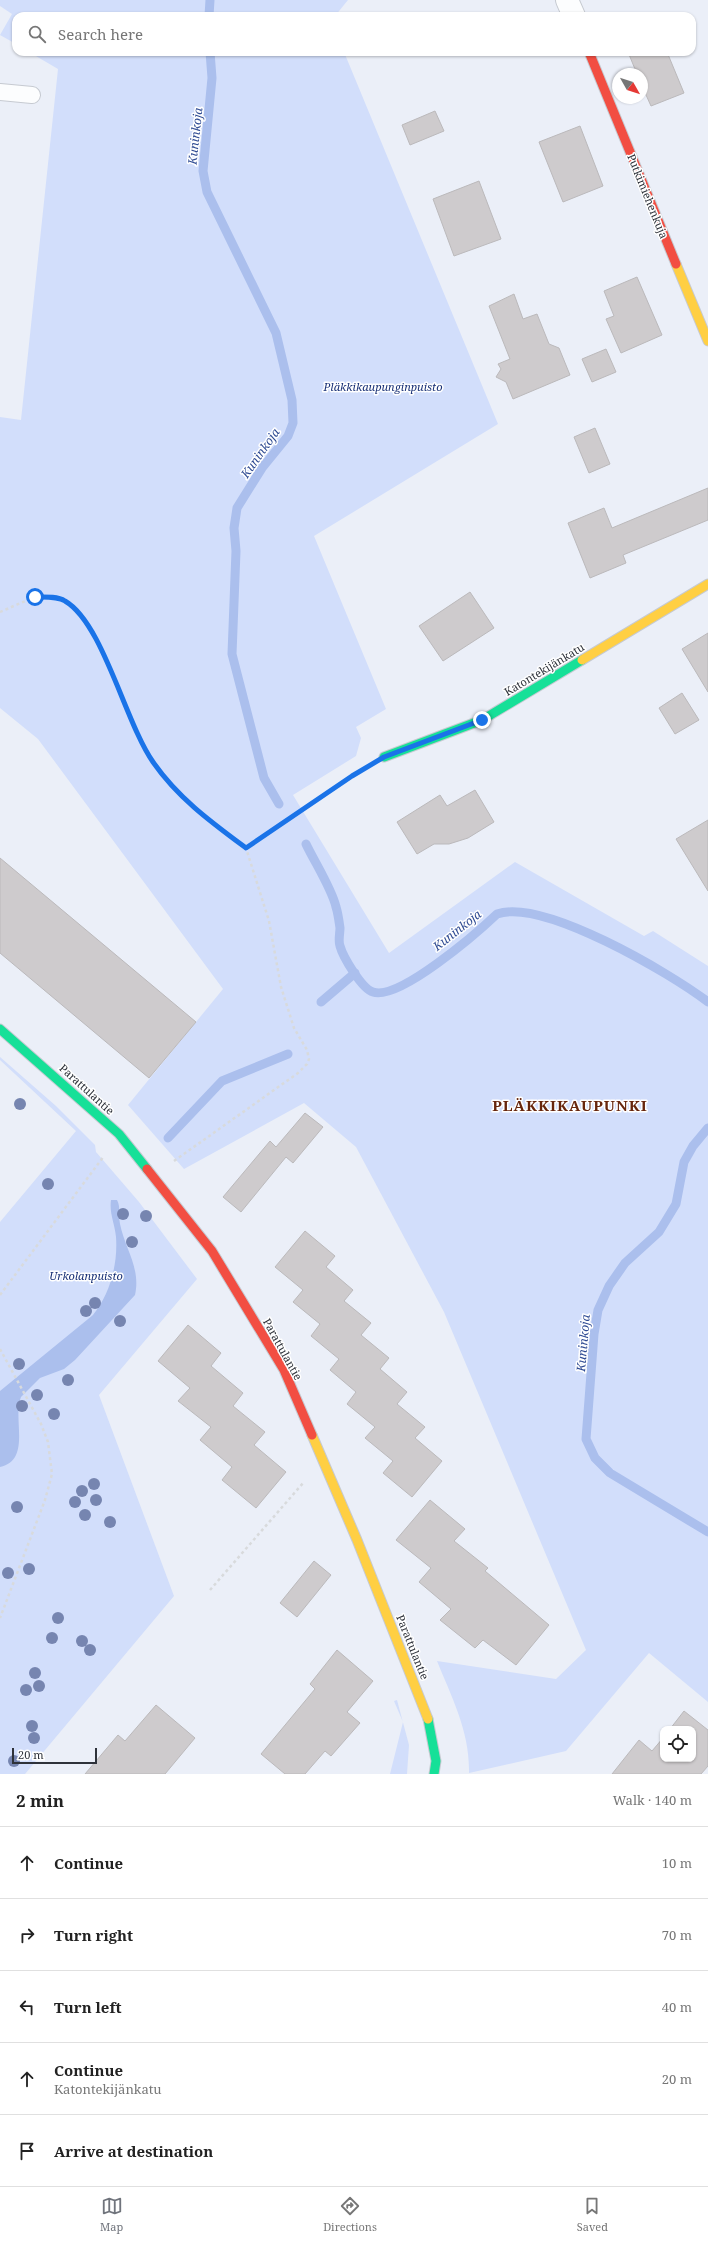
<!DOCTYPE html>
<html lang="en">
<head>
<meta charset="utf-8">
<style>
	body { margin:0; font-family:"Noto Serif",serif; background:#f2f2f2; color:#222 }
	.controls { position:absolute; right:12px; bottom:12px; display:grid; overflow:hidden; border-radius:8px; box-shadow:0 1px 3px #0004 }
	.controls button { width:36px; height:36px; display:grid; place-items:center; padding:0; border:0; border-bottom:1px solid #e0e0e0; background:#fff; color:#222; font:20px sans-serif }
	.compass { position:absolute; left:612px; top:68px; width:36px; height:36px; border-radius:50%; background:#fff; box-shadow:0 1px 3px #0004; rotate:129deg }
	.scale { position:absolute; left:12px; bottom:10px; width:85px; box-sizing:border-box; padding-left:4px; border:2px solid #2e323a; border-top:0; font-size:11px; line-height:14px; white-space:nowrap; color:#2e323a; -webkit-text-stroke:3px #fff; paint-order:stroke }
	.stop { position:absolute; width:12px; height:12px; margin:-9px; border:3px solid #1a73e8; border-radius:50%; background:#fff }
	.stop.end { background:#1a73e8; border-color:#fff; box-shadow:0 1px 4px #0008 }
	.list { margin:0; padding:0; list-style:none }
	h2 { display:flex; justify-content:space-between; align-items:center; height:52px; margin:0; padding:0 16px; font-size:17px }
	h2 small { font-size:13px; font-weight:400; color:#767676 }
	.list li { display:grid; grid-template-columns:26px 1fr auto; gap:12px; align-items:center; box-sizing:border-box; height:72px; padding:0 16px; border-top:1px solid #e0e0e0 }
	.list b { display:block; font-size:15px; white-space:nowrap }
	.list p { margin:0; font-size:13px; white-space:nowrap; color:#767676 }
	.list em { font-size:13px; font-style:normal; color:#767676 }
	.icon { flex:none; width:22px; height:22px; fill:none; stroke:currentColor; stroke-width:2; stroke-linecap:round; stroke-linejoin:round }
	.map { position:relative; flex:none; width:708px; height:1774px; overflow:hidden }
	.search { position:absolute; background:#fff; box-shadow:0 1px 3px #0004; left:12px; right:12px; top:12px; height:44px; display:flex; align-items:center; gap:10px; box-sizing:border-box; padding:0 14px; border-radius:12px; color:#767676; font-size:15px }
	.sheet { height:412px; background:#fff }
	nav { display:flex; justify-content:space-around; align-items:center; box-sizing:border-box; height:56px; border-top:1px solid #e0e0e0; background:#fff; font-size:11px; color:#767676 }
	nav a { display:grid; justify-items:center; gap:2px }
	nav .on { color:#70747c }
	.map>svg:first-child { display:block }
	.green { fill:#d2defb }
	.water { fill:#abbfed }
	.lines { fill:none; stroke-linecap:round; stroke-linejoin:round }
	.stream { stroke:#abbfed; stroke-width:9 }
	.building { fill:#cecbcd; stroke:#bbb9bb }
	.lane-casing { stroke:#c6cad1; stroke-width:18 }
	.street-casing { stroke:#c6cad1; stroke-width:24 }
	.fast-casing { stroke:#c6cad1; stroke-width:11 }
	.slow-casing { stroke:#c6cad1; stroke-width:11 }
	.jam-casing { stroke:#c6cad1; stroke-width:11 }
	.path { stroke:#d8dadc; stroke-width:2.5; stroke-dasharray:3 3; stroke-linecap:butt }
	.lane { stroke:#fcfdfe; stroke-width:16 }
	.street { stroke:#fcfdfe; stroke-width:22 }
	.fast { stroke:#16e098; stroke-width:9 }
	.slow { stroke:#ffcf43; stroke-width:9 }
	.jam { stroke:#f24e42; stroke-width:9 }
	.tree { fill:#7685b0 }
	.route { stroke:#1a73e8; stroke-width:5 }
	.labels { text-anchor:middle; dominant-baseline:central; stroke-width:3; stroke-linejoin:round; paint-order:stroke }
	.street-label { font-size:11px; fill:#2e323a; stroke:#fff }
	.park-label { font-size:11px; font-style:italic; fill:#172f75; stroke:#fff }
	.water-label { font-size:12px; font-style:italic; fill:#2f4b93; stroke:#fff }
	.district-label { font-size:15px; font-weight:bold; letter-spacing:1px; fill:#67260d; stroke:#fff }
</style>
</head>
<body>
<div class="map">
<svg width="708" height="1774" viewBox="0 0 708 1774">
	<rect width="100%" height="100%" fill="#ebeff8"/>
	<g class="green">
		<path d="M0 0H348L335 16H16V44L0 35 12 14 0 6Z"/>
		<path d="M29 52H344L498 424 314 536 386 709 356 727 361 738 356 756 293 795 389 953 515 862 644 936 653 931 708 966V1702L649 1653 566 1751 469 1773C470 1732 452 1698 437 1661L556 1679 586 1650 444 1312 356 1147 304 1103 184 1169 128 1105 223 989 38 739 0 708V417L21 420 58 69Z"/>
		<path d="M0 1057 56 1106 95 1145 96 1152 139 1202 197 1279 99 1395 174 1596 25 1774H0V1222L76 1131 0 1060Z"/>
		<path d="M397 1700 409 1745 407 1774H390L403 1722 394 1701Z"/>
	</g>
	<path class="water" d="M111 1200H117C121 1207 118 1215 120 1224 125 1249 141 1268 135 1295L75 1360 64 1369 40 1378 21 1397C12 1418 32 1460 0 1467V1391L93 1315C110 1294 118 1264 116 1237 115 1224 109 1213 111 1200Z"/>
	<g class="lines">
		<g class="stream">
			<path d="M209 16 210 0"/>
			<path d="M210 52 212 78 203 171 207 192 276 333 292 400 293 423 288 436 262 468 237 508 234 528 236 551 232 654 264 778 279 804"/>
			<path d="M306 844C314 861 332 889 336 907 338 913 339 921 340 928 340 933 338 941 340 946 343 957 362 989 373 992 399 1001 478 932 497 914 543 898 670 973 708 1002"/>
			<path d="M321 1002 355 973"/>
			<path d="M708 1128 693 1146 684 1162 676 1204 659 1232 625 1263 609 1286 598 1310 594 1334 586 1439 595 1458 610 1473 708 1532"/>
			<path d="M168 1138 222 1081 288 1054"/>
		</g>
	</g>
	<g class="building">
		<path d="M628 52H667L684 93 651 106 642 86V74H637Z"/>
		<path d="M435 111 444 131 410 145 402 125Z"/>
		<path d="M580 126 603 186 563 202 539 142Z"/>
		<path d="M479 181 501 239 454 256 433 199Z"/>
		<path d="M637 277 662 335 621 353 606 319 614 316 604 291Z"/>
		<path d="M514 294 523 319 537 314 549 344 559 348 570 375 513 399 506 382 496 377 501 369 498 364 510 359 489 306Z"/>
		<path d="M606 349 616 372 592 382 582 359Z"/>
		<path d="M595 428 610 464 589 473 574 437Z"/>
		<path d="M708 488V520L623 555 626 563 590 578 568 523 604 508 612 528Z"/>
		<path d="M470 592 494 628 443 661 419 626Z"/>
		<path d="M708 633V692L682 649Z"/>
		<path d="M682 693 699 720 675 734 659 708Z"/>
		<path d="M475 790 494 822 468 838 449 844H434L417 854 397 822 440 795 447 806Z"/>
		<path d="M708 820V891L676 839Z"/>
		<path d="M0 858 196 1022 149 1078 0 953Z"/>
		<path d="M305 1113 323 1127 293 1163 286 1157 241 1212 223 1197 270 1141 276 1147Z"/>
		<path d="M305 1231 335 1256 326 1267 353 1290 344 1301 371 1323 361 1335 389 1358 380 1369 407 1392 397 1404 425 1427 415 1438 442 1461 412 1497 383 1473 393 1461 365 1438 375 1427 347 1404 356 1392 330 1370 339 1359 311 1336 320 1324 293 1302 303 1290 275 1267Z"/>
		<path d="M188 1325 221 1353 211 1366 243 1393 233 1406 265 1432 254 1445 286 1472 256 1508 222 1480 232 1467 200 1440 211 1427 178 1401 190 1388 158 1361Z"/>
		<path d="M430 1500 465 1529 454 1541 488 1568 485 1571 549 1625 516 1665 483 1640 475 1648 440 1620 451 1609 419 1582 431 1568 396 1540Z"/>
		<path d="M314 1561 331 1575 297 1617 280 1603Z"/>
		<path d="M337 1650 373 1681 347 1712 360 1723 331 1756 325 1751 305 1774H285L261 1754 315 1689 310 1684Z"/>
		<path d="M156 1705 195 1738 165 1774H85L118 1735 125 1741Z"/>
		<path d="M684 1711 708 1730V1766L701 1774H612L639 1740 652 1751 663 1738V1759H693V1729H670Z"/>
	</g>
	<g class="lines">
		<defs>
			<path id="lane" d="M0 92 32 95"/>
			<path id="street" d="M567 0 574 16"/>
			<g id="fast">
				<path d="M384 757 482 720 582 660"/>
				<path d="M0 1029 119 1134 147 1169"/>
				<path d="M428 1719 436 1761 434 1774"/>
			</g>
			<g id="slow">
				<path d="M676 264 708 341"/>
				<path d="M582 660 708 584"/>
				<path d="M312 1435 357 1540 428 1719"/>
			</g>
			<g id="jam">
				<path d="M589 52 676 264"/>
				<path d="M147 1169 212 1251 284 1370 312 1435"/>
			</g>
		</defs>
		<use href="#lane" class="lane-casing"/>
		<use href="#street" class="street-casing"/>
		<use href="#fast" class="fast-casing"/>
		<use href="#slow" class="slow-casing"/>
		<use href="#jam" class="jam-casing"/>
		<g class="path">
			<path d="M0 612C20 604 41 590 63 600 98 614 128 727 153 762 179 797 211 822 246 848L363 770"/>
			<path d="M174 1161 298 1073 307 1064 309 1059 307 1050 294 1028 281 987 269 921 246 848"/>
			<path d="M0 1295 104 1156"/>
			<path d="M0 1349 41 1424 48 1442 52 1474 45 1500 0 1618"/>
			<path d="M210 1590 304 1482"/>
		</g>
		<use href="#lane" class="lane"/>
		<use href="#street" class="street"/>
		<use href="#fast" class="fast"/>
		<use href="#slow" class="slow"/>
		<use href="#jam" class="jam"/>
	</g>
	<g class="tree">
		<circle cx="20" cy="1104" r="6"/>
		<circle cx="48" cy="1184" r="6"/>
		<circle cx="123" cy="1214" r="6"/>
		<circle cx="146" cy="1216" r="6"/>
		<circle cx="132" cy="1242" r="6"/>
		<circle cx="95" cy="1303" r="6"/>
		<circle cx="86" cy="1311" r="6"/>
		<circle cx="120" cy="1321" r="6"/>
		<circle cx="19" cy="1364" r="6"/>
		<circle cx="68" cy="1380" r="6"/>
		<circle cx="37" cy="1395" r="6"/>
		<circle cx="22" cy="1406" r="6"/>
		<circle cx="54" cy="1414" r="6"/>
		<circle cx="94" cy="1484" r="6"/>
		<circle cx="82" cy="1491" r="6"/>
		<circle cx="96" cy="1500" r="6"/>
		<circle cx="75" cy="1502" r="6"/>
		<circle cx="17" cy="1507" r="6"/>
		<circle cx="85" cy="1515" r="6"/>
		<circle cx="110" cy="1522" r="6"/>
		<circle cx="29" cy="1569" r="6"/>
		<circle cx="8" cy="1573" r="6"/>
		<circle cx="58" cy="1618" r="6"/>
		<circle cx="52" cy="1638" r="6"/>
		<circle cx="82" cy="1641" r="6"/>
		<circle cx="90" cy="1650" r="6"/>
		<circle cx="35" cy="1673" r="6"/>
		<circle cx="39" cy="1686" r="6"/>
		<circle cx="26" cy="1690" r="6"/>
		<circle cx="32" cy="1726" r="6"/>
		<circle cx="34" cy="1738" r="6"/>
		<circle cx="14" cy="1761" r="6"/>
	</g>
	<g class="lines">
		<path class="route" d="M35 597C44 597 57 596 65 601 103 623 125 722 153 762 178 798 211 822 246 848L352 776 384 757 482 720"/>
	</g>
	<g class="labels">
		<g class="street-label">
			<text transform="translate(648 196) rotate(68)">Putkimiehenkuja</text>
			<text transform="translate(544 669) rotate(-31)">Katontekijänkatu</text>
			<text transform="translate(87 1089) rotate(42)">Parattulantie</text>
			<text transform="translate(283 1349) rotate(61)">Parattulantie</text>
			<text transform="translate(413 1647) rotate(68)">Parattulantie</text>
		</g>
		<g class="park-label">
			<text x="383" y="386">Pläkkikaupunginpuisto</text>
			<text x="86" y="1275">Urkolanpuisto</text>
		</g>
		<g class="water-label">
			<text transform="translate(195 136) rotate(-84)">Kuninkoja</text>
			<text transform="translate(260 453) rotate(-55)">Kuninkoja</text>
			<text transform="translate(457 930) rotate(-38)">Kuninkoja</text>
			<text transform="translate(583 1343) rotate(-85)">Kuninkoja</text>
		</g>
		<g class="district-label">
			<text x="570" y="1105">PLÄKKIKAUPUNKI</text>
		</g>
	</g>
</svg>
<div class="controls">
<button><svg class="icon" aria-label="locate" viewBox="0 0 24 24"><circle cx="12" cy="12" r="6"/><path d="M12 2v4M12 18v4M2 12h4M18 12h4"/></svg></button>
</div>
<svg class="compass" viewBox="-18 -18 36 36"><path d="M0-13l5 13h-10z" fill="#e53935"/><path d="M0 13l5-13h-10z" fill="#767676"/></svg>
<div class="scale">20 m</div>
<div class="stop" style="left:35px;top:597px"></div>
<div class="stop end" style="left:482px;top:720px"></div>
<div class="search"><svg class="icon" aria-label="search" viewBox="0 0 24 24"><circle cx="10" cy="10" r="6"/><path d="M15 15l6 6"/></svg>Search here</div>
</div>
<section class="sheet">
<h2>2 min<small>Walk · 140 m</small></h2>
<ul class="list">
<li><svg class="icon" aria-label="ahead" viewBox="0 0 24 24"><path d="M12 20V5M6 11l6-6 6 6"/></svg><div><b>Continue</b></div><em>10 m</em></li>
<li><svg class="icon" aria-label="right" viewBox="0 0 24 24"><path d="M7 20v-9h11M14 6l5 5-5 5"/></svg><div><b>Turn right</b></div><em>70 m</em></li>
<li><svg class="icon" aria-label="left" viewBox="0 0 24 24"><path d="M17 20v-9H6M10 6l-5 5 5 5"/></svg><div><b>Turn left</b></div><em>40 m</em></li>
<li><svg class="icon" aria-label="ahead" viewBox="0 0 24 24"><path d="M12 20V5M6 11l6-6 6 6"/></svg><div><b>Continue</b><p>Katontekijänkatu</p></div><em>20 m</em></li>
<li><svg class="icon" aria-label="arrive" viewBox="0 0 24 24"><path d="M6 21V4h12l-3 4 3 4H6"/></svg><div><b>Arrive at destination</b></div></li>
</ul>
</section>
<nav>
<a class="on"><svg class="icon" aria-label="map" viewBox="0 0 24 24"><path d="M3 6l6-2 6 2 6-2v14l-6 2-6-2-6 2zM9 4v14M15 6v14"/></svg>Map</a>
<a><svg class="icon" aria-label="directions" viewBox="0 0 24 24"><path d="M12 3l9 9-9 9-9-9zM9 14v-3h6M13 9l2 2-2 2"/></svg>Directions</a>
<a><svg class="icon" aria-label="saved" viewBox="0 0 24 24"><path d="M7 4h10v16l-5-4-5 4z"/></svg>Saved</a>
</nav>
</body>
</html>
